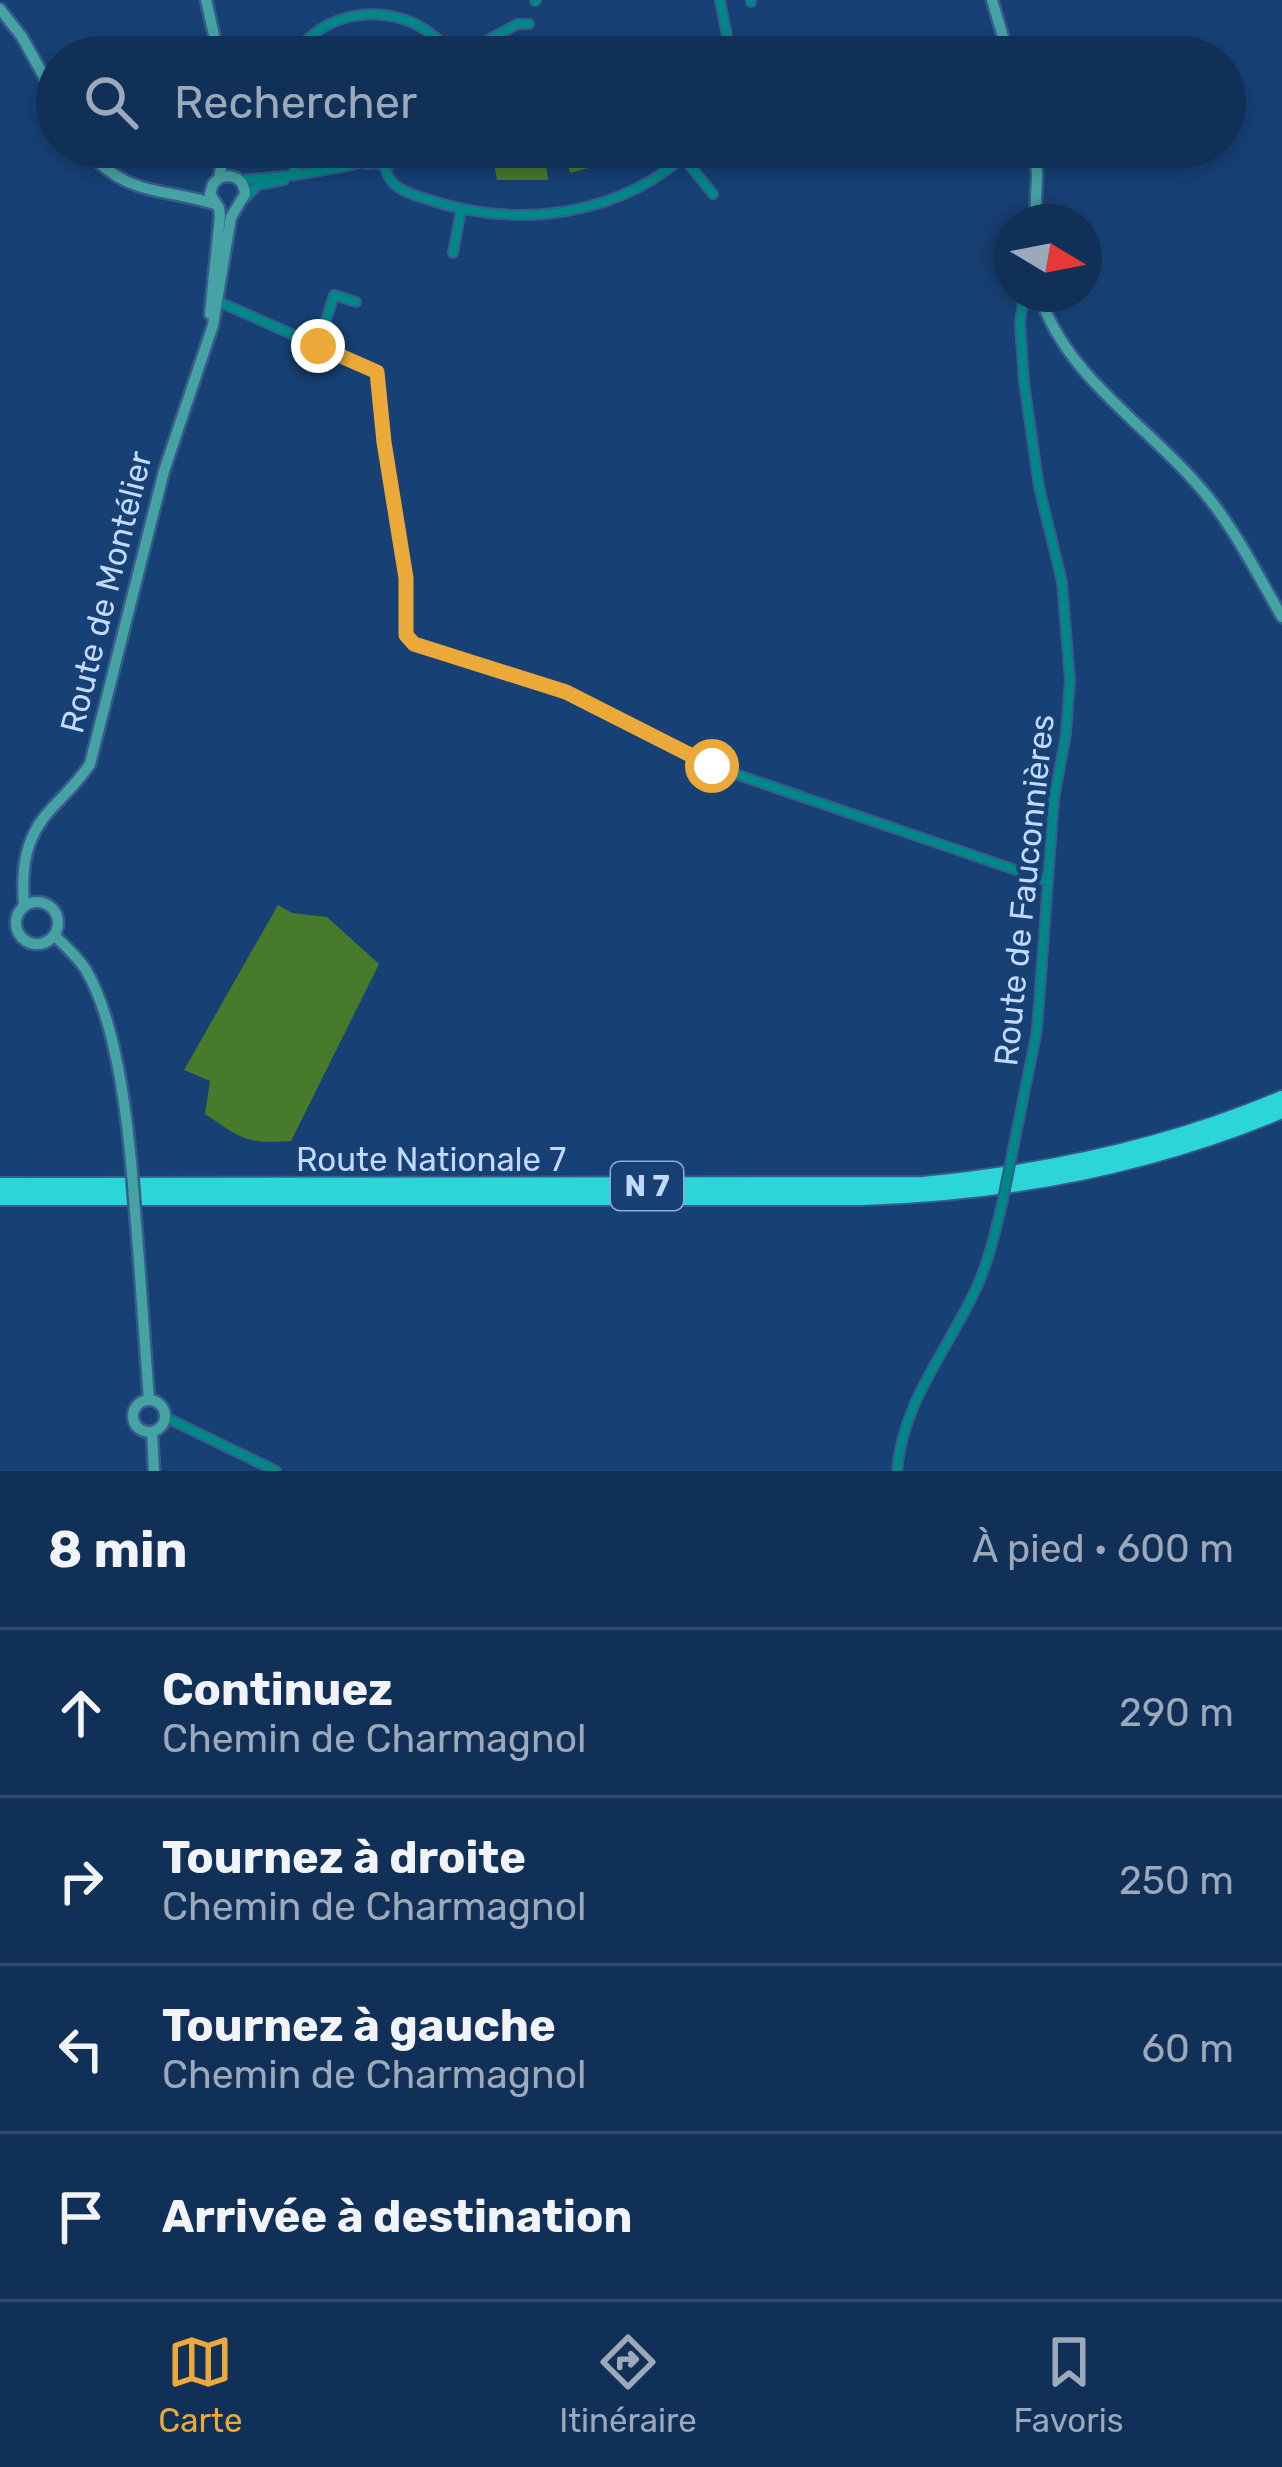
<!DOCTYPE html>
<html lang="fr">
<head>
<meta charset="utf-8">
<style>
	body { margin:0; font-family:Rubik,sans-serif; background:#1e3c61; color:#f1f3f6 }
	.compass { position:absolute; left:994px; top:204px; width:108px; height:108px; border-radius:50%; background:#113057; box-shadow:0 6px 18px #0003; rotate:100deg }
	.stop { position:absolute; width:36px; height:36px; margin:-27px; border:9px solid #eba93a; border-radius:50%; background:#fff }
	.stop.end { background:#eba93a; border-color:#fff; box-shadow:0 3px 12px #0008 }
	.list { margin:0; padding:0; list-style:none }
	h2 { display:flex; justify-content:space-between; align-items:center; height:156px; margin:0; padding:0 48px; font-size:51px }
	h2 small { font-size:39px; font-weight:400; color:#9ca9ba }
	.list li { display:grid; grid-template-columns:78px 1fr auto; gap:36px; align-items:center; box-sizing:border-box; height:168px; padding:0 48px; border-top:3px solid #304b6d }
	.list b { display:block; font-size:45px; white-space:nowrap }
	.list p { margin:0; font-size:39px; white-space:nowrap; color:#9ca9ba }
	.list em { font-size:39px; font-style:normal; color:#9ca9ba }
	.icon { flex:none; width:66px; height:66px; fill:none; stroke:currentColor; stroke-width:2; stroke-linecap:round; stroke-linejoin:round }
	.map { position:relative; flex:none; width:1282px; height:1471px; overflow:hidden }
	.search { position:absolute; background:#113057; box-shadow:0 6px 18px #0003; left:36px; right:36px; top:36px; height:132px; display:flex; align-items:center; gap:30px; box-sizing:border-box; padding:0 42px; border-radius:66px; color:#9ca9ba; font-size:45px }
	.sheet { height:828px; background:#113057 }
	nav { display:flex; justify-content:space-around; align-items:center; box-sizing:border-box; height:168px; border-top:3px solid #304b6d; background:#113057; font-size:33px; color:#9ca9ba }
	nav a { display:grid; justify-items:center; gap:6px }
	nav .on { color:#eba93a }
	.map>svg:first-child { display:block }
	.green { fill:#487a2c }
	.lines { fill:none; stroke-linecap:round; stroke-linejoin:round }
	.street-casing { stroke:#365c8c; stroke-width:12 }
	.secondary-casing { stroke:#365c8c; stroke-width:15 }
	.highway-casing { stroke:#365c8c; stroke-width:18 }
	.street { stroke:#008788; stroke-width:8 }
	.secondary { stroke:#46a3a4; stroke-width:10 }
	.highway { stroke:#2cd6d8; stroke-width:14 }
	.street-bridge-casing { stroke:#365c8c; stroke-width:12; stroke-linecap:butt }
	.secondary-bridge-casing { stroke:#365c8c; stroke-width:15; stroke-linecap:butt }
	.street-bridge { stroke:#008788; stroke-width:8 }
	.secondary-bridge { stroke:#46a3a4; stroke-width:10 }
	.route { stroke:#eba93a; stroke-width:15 }
	.labels { text-anchor:middle; dominant-baseline:central; stroke-width:9; stroke-linejoin:round; paint-order:stroke }
	.shield { fill:#174074; stroke:#8fabd1; stroke-width:3 }
	.shield-label { font-size:30px; font-weight:bold; fill:#c2d9f9 }
	.street-label { font-size:33px; fill:#c2d9f9; stroke:#174074 }
</style>
</head>
<body>
<div class="map">
<svg width="1282" height="1471" viewBox="0 0 1282 1471">
	<rect width="100%" height="100%" fill="#174074"/>
	<g class="green">
		<path d="M491 147H540L544 151 548 180H497Z"/>
		<path d="M563 147H614L615 156 592 167 570 173Z"/>
		<path d="M278 905 292 913 327 917 379 964 291 1141C246 1144 242 1139 205 1114L210 1081 184 1070Z"/>
	</g>
	<g class="lines">
		<defs>
			<g id="street">
				<path d="M720 0 731 57"/>
				<path d="M751 0V2"/>
				<path d="M535 1 536 0"/>
				<path d="M293 57C329 0 415 0 453 57"/>
				<path d="M455 57 518 24H529"/>
				<path d="M680 57 759 42"/>
				<path d="M291 147 296 175"/>
				<path d="M683 157 713 194"/>
				<path d="M366 164 377 163 385 167 406 156"/>
				<path d="M385 167C389 188 408 193 426 199 518 230 623 217 694 147"/>
				<path d="M241 180 296 175 347 166 366 161 383 151 402 153 444 147"/>
				<path d="M245 198 258 185 284 180"/>
				<path d="M453 253 461 210"/>
				<path d="M215 300 377 372 384 442 406 577V635L414 644 566 693 712 766 1048 881"/>
				<path d="M318 346 334 295 356 302"/>
				<path d="M1011 1159 1037 1030 1054 799 1066 734 1070 681 1062 582 1039 487 1024 382 1020 323 1024 294"/>
				<path d="M165 1417 276 1471"/>
				<path d="M897 1471C902 1406 942 1357 970 1301 986 1271 994 1238 1002 1204"/>
			</g>
			<g id="secondary">
				<path d="M206 0 219 57"/>
				<path d="M992 0 1009 57"/>
				<path d="M0 9 22 37 57 100"/>
				<path d="M84 147C126 197 159 187 215 204"/>
				<path d="M1035 147 1037 175 1035 222"/>
				<path d="M1039 294C1066 376 1143 422 1197 484 1232 523 1256 572 1282 617"/>
				<path d="M210 314 220 216 219 208 210 194 213 184 219 178 225 147"/>
				<circle cx="37" cy="923" r="21"/>
				<path d="M24 906C21 868 25 836 52 808 66 793 79 781 90 764L164 471 213 325 231 217 245 194C244 179 233 173 219 178"/>
				<path d="M54 935C65 946 77 956 86 970 116 1021 127 1115 132 1173"/>
				<path d="M139 1261 149 1400"/>
				<circle cx="149" cy="1416" r="16"/>
				<path d="M152 1432 154 1471"/>
			</g>
			<g id="highway">
				<path d="M0 1185 923 1184C1047 1172 1167 1147 1282 1098"/>
				<path d="M0 1198H861C1006 1194 1148 1167 1282 1111"/>
			</g>
		</defs>
		<use href="#street" class="street-casing"/>
		<use href="#secondary" class="secondary-casing"/>
		<use href="#highway" class="highway-casing"/>
		<use href="#street" class="street"/>
		<use href="#secondary" class="secondary"/>
		<use href="#highway" class="highway"/>
		<defs>
			<path id="street-bridge" d="M1002 1204 1011 1159"/>
			<path id="secondary-bridge" d="M132 1173 139 1261"/>
		</defs>
		<use href="#street-bridge" class="street-bridge-casing"/>
		<use href="#secondary-bridge" class="secondary-bridge-casing"/>
		<use href="#street-bridge" class="street-bridge"/>
		<use href="#secondary-bridge" class="secondary-bridge"/>
	</g>
	<g class="lines">
		<path class="route" d="M318 346 377 372 384 442 406 578V635L414 644 566 692 712 766"/>
	</g>
	<g class="labels">
		<rect class="shield" x="611" y="1162" width="72" height="48" rx="9"/>
		<g class="shield-label">
			<text x="647" y="1186">N 7</text>
		</g>
		<g class="street-label">
			<text transform="translate(106 592) rotate(-76)">Route de Montélier</text>
			<text transform="translate(1024 890) rotate(-84)">Route de Fauconnières</text>
			<text x="431" y="1159">Route Nationale 7</text>
		</g>
	</g>
</svg>
<svg class="compass" viewBox="-18 -18 36 36"><path d="M0-13l5 13h-10z" fill="#e53935"/><path d="M0 13l5-13h-10z" fill="#9ca9ba"/></svg>
<div class="stop" style="left:712px;top:766px"></div>
<div class="stop end" style="left:318px;top:346px"></div>
<div class="search"><svg class="icon" aria-label="search" viewBox="0 0 24 24"><circle cx="10" cy="10" r="6"/><path d="M15 15l6 6"/></svg>Rechercher</div>
</div>
<section class="sheet">
<h2>8 min<small>À pied · 600 m</small></h2>
<ul class="list">
<li><svg class="icon" aria-label="ahead" viewBox="0 0 24 24"><path d="M12 20V5M6 11l6-6 6 6"/></svg><div><b>Continuez</b><p>Chemin de Charmagnol</p></div><em>290 m</em></li>
<li><svg class="icon" aria-label="right" viewBox="0 0 24 24"><path d="M7 20v-9h11M14 6l5 5-5 5"/></svg><div><b>Tournez à droite</b><p>Chemin de Charmagnol</p></div><em>250 m</em></li>
<li><svg class="icon" aria-label="left" viewBox="0 0 24 24"><path d="M17 20v-9H6M10 6l-5 5 5 5"/></svg><div><b>Tournez à gauche</b><p>Chemin de Charmagnol</p></div><em>60 m</em></li>
<li><svg class="icon" aria-label="arrive" viewBox="0 0 24 24"><path d="M6 21V4h12l-3 4 3 4H6"/></svg><div><b>Arrivée à destination</b></div></li>
</ul>
</section>
<nav>
<a class="on"><svg class="icon" aria-label="map" viewBox="0 0 24 24"><path d="M3 6l6-2 6 2 6-2v14l-6 2-6-2-6 2zM9 4v14M15 6v14"/></svg>Carte</a>
<a><svg class="icon" aria-label="directions" viewBox="0 0 24 24"><path d="M12 3l9 9-9 9-9-9zM9 14v-3h6M13 9l2 2-2 2"/></svg>Itinéraire</a>
<a><svg class="icon" aria-label="saved" viewBox="0 0 24 24"><path d="M7 4h10v16l-5-4-5 4z"/></svg>Favoris</a>
</nav>
</body>
</html>
